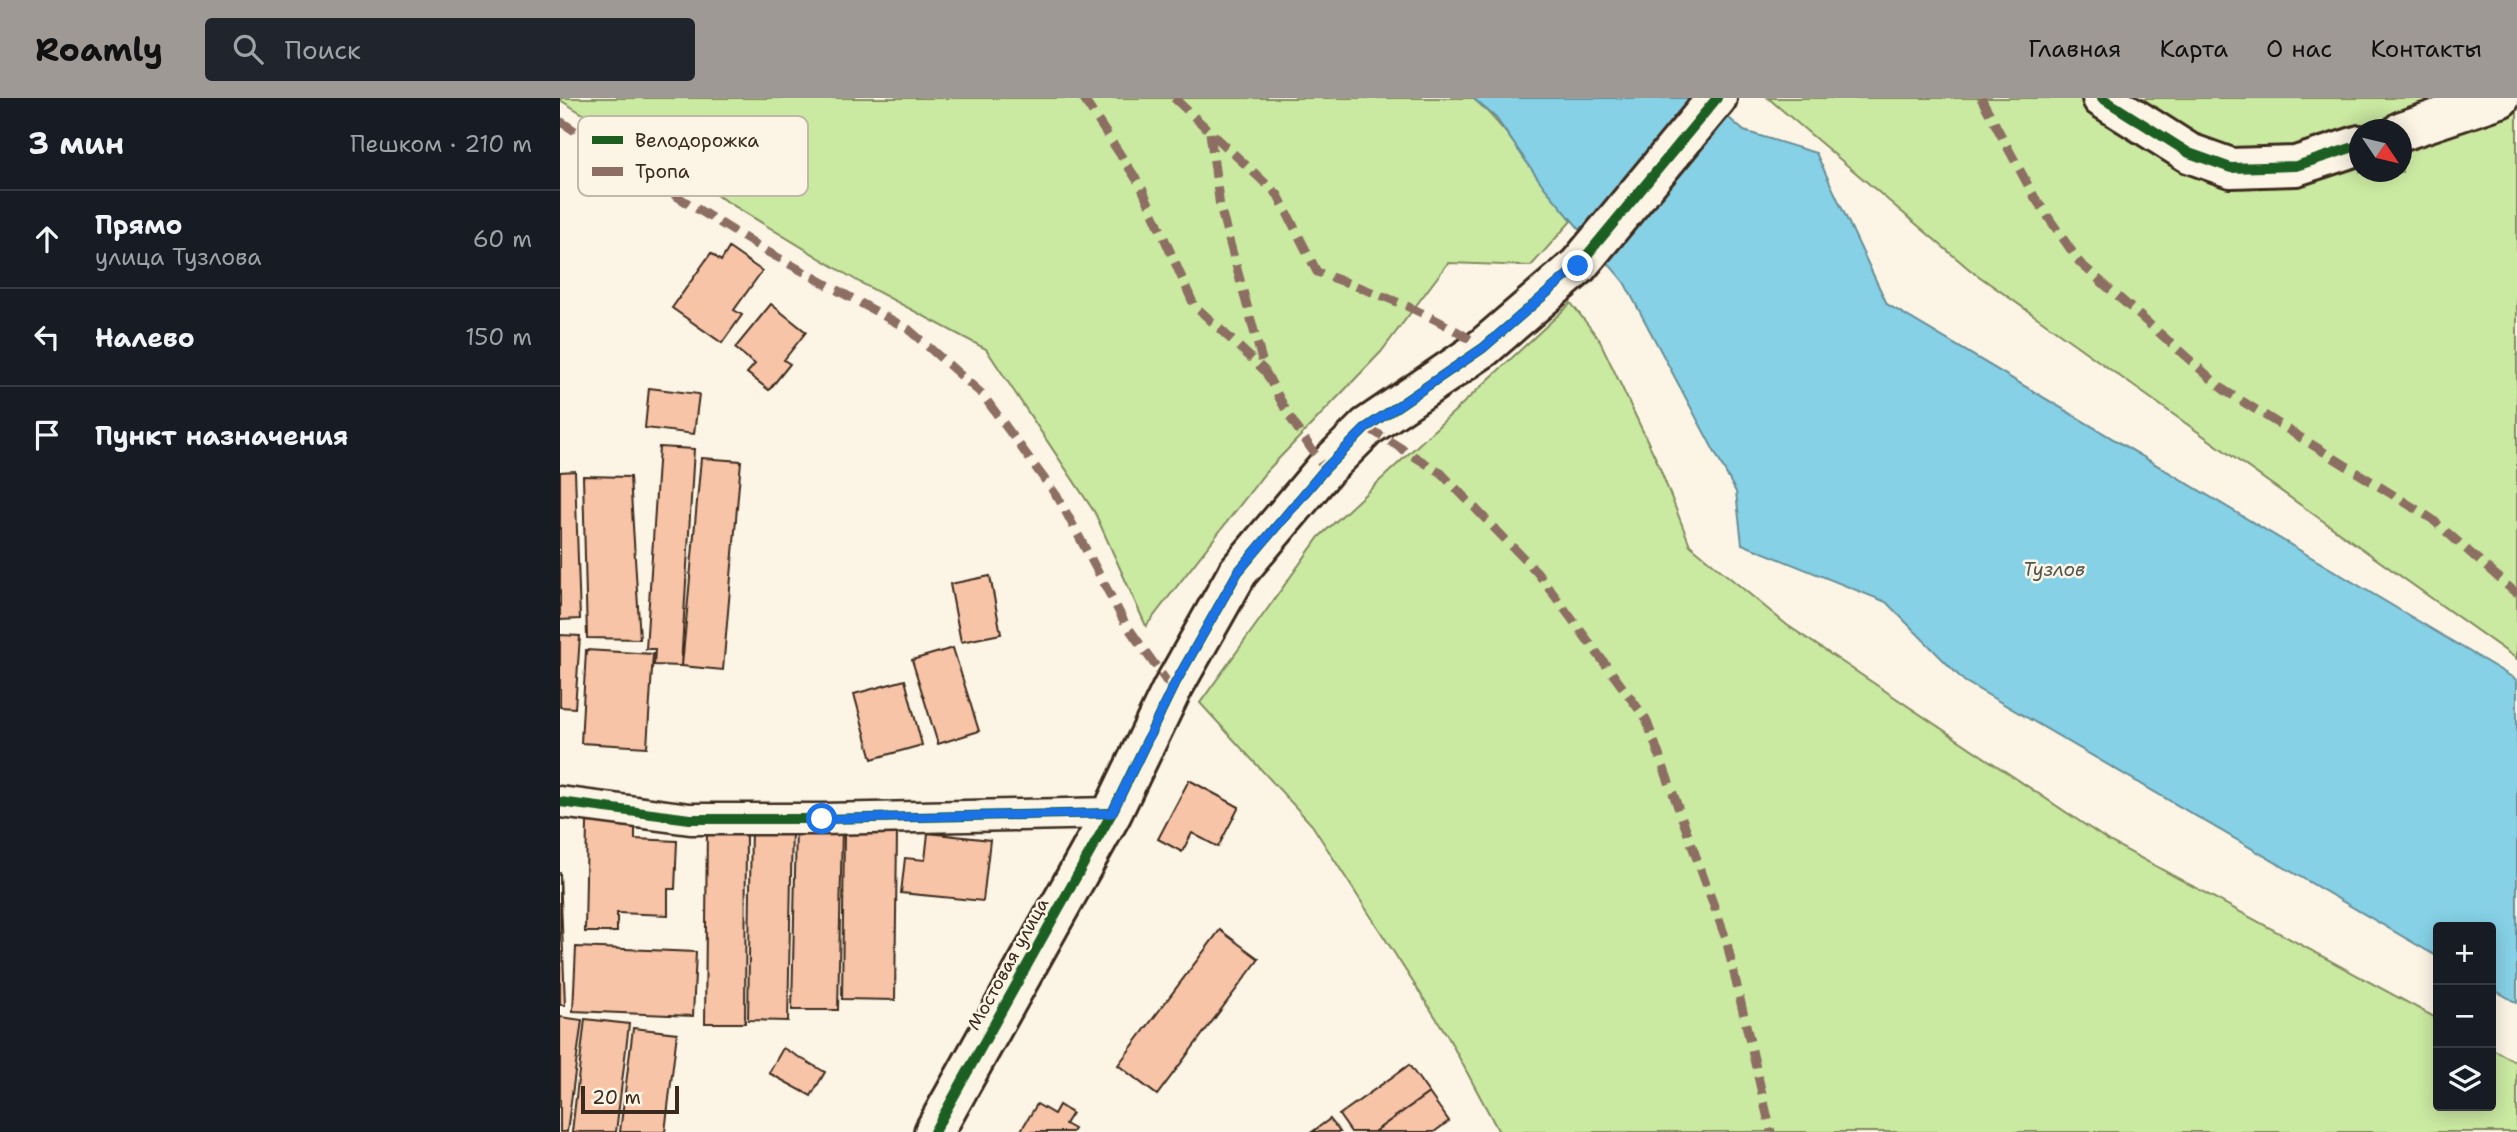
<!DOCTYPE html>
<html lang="ru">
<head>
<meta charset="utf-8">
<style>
	body { margin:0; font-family:"Shantell Sans",sans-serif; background:#20242c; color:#f1f3f6 }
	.controls { position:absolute; right:21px; bottom:21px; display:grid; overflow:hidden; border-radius:7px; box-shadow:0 4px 18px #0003 }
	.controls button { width:63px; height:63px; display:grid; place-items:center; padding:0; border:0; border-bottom:2px solid #363941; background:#171b24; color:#f1f3f6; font:35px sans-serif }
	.compass { position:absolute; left:1789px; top:21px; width:63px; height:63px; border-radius:50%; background:#171b24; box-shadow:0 4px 18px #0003; rotate:125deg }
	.scale { position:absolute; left:21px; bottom:18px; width:98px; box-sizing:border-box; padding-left:7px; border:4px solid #3b2a1e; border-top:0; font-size:19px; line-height:24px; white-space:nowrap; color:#3b2a1e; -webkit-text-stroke:5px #fcf5e5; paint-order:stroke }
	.stop { position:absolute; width:21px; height:21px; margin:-16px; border:5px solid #1a73e8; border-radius:50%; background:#fff }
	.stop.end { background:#1a73e8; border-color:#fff; box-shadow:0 2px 7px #0008 }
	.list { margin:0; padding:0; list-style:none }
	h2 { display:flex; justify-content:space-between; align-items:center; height:91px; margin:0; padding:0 28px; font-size:30px }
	h2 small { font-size:23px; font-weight:400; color:#9ea1a6 }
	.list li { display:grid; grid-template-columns:46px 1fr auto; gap:21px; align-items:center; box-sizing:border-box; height:98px; padding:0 28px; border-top:2px solid #363941 }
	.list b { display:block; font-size:26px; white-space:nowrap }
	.list p { margin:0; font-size:23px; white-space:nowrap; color:#9ea1a6 }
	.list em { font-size:23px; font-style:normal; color:#9ea1a6 }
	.icon { flex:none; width:38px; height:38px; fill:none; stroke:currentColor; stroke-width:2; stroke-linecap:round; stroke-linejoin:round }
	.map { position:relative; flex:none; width:1957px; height:1034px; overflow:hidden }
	header { display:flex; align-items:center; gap:42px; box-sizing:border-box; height:98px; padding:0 35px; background:#9f9995; color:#111 }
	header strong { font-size:33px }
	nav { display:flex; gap:38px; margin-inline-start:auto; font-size:24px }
	.search { width:490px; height:63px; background:#20242c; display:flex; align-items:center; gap:18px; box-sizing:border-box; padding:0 24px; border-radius:7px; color:#9ea1a6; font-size:26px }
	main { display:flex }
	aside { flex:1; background:#171b24 }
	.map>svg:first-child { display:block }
	.green { fill:#cae9a1; stroke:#828a60; stroke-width:2; fill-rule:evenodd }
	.water { fill:#86d1e6; stroke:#688e96; stroke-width:2 }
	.building { fill:#f7c4a7; stroke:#3b2a1e; stroke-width:2 }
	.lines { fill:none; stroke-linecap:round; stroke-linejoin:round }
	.street-casing { stroke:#3b2a1e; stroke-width:35 }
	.secondary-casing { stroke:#3b2a1e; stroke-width:44 }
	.street { stroke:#fcf5e5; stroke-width:30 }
	.secondary { stroke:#fcf5e5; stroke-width:38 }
	.quiet { stroke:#8d6e63; stroke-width:9; stroke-dasharray:18 9; stroke-linecap:butt }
	.cycleway-casing { stroke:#fcf5e5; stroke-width:15 }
	.cycleway { stroke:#1b5e20; stroke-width:10 }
	.route { stroke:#1a73e8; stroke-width:9 }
	.labels { text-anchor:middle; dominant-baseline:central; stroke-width:5; stroke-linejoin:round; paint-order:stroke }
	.street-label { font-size:18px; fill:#3b2a1e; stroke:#fcf5e5 }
	.water-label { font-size:19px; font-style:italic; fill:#4e5450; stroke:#fcf5e5 }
	.key { fill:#fcf5e5; stroke:#c2b8a9; stroke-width:2 }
	.key-label { font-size:19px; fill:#3b2a1e }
</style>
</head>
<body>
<header>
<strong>Roamly</strong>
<div class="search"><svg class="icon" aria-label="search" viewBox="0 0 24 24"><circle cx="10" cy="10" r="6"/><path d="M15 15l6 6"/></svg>Поиск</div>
<nav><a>Главная</a><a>Карта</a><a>О нас</a><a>Контакты</a></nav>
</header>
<main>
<aside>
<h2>3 мин<small>Пешком · 210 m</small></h2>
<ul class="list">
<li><svg class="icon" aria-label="ahead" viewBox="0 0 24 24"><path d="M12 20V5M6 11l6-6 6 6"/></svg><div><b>Прямо</b><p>улица Тузлова</p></div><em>60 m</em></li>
<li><svg class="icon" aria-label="left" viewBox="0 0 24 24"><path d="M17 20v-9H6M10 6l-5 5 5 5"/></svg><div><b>Налево</b></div><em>150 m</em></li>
<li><svg class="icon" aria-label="arrive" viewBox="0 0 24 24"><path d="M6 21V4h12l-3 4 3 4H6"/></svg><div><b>Пункт назначения</b></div></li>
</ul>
</aside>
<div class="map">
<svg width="1957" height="1034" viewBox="0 0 1957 1034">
	<rect width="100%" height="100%" fill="#fcf5e5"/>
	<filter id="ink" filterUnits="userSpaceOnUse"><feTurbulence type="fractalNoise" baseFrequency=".0143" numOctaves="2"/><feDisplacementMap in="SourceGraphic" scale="14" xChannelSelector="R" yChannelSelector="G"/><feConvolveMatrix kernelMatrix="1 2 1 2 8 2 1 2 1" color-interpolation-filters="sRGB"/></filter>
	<g filter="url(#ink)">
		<g class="green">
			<path d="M0 0H913C952 34 978 82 1012 122L971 168 888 165 821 254 705 375 586 528 535 415 426 251 299 184 0 2Z"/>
			<path d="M1208 0H1957V561L1409 171ZM1800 32H1842V74H1800Z"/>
			<path d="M1011 205 1039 241 1097 363 1130 447 1227 527 1549 743 1878 921V1008H1931V950L1957 965V1034H939L887 937 752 727 640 605 759 439Z"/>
		</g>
		<path class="water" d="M913 0H1146L1184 33 1256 55 1327 206 1957 582V905L1931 890V829H1878V859L1404 583 1326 504 1182 446 1176 394 1064 184 984 89 936 20Z"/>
		<g class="building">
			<path d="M169 150 202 173 174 212 182 217 162 245 112 210 151 155 161 163Z"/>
			<path d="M211 206 246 234 224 262 230 266 209 292 187 275 195 266 175 250Z"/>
			<path d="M89 290 139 296 134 336 85 330Z"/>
			<path d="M99 349 134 351 121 568 94 567 95 551H86Z"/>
			<path d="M141 360 181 363 163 572 122 568Z"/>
			<path d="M15 373 20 521 0 522V374Z"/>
			<path d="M23 378 70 379 80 541 27 540Z"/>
			<path d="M430 478 441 536 401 544 390 486Z"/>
			<path d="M0 537 20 538 15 610 0 609Z"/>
			<path d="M393 550 419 633 378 646 352 562Z"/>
			<path d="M26 552 93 556 87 649 21 645Z"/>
			<path d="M345 582 362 647 312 661 294 596Z"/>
			<path d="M629 682 679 709 658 749 632 735 622 754 598 741Z"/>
			<path d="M27 724 75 725V741L117 743 115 791H108V817L57 815V834H25Z"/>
			<path d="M191 728 232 729 228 923 188 922Z"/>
			<path d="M147 729H186L185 925H145Z"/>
			<path d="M236 729 282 730 278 912H232Z"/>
			<path d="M284 734H337L335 902 282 901Z"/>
			<path d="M368 735 430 742 423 803 341 795 345 760 365 762Z"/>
			<path d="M0 774 5 907H0Z"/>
			<path d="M660 832 699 861 597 997 558 967Z"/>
			<path d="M16 849 136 854 133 918 13 913Z"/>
			<path d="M0 919 22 922 7 1034H0Z"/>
			<path d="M25 921 69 926 56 1034H12Z"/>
			<path d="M73 930 117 935 105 1034H60Z"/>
			<path d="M223 950 265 974 251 998 209 975Z"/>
			<path d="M849 967 869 995 814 1034H791L779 1017Z"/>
			<path d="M869 995 889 1023 874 1034H814Z"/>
			<path d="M477 1006 494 1016 499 1007 512 1015 505 1026 514 1031 512 1034H460Z"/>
			<path d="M770 1021 780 1034H752Z"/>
		</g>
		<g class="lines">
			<defs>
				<path id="street" d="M0 704 130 721H262L552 715"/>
				<g id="secondary">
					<path d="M1542 0 1629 55 1671 70 1736 68 1800 47"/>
					<path d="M1842 33 1940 0"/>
					<path d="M374 1034 552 715 612 591 678 474 765 371 807 329 923 250 1018 168 1157 0"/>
				</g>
			</defs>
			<use href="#street" class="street-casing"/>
			<use href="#secondary" class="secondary-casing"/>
			<use href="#street" class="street"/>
			<use href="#secondary" class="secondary"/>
			<g class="quiet">
				<path d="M523 0 581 88 634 207 705 273"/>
				<path d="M614 0 718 97 757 174C816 195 871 214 923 250"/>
				<path d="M1421 0 1475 100 1520 165 1664 292 1872 421 1957 496"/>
				<path d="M0 23 69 69 206 153 348 231 422 296 499 401 565 525 612 591"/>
				<path d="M650 35 660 109 705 273 729 318 765 371"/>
				<path d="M807 329 881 375 977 474 1086 621 1166 841 1211 1034"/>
			</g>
			<defs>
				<g id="cycleway">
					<path d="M1542 0 1629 55 1671 70 1736 68 1800 47"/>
					<path d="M0 704 130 721H262L552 715"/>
					<path d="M374 1034 552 715 612 591 678 474 765 371 807 329 923 250 1018 168 1157 0"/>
				</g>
			</defs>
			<use href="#cycleway" class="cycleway-casing"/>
			<use href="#cycleway" class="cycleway"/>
		</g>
	</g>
	<g class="lines" filter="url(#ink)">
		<path class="route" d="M262 721 552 715 612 591 678 474 765 371 807 329 923 250 1018 168"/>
	</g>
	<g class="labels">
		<g class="street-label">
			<text transform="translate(448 866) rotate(-61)">Мостовая улица</text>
		</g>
		<g class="water-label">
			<text x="1494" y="471">Тузлов</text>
		</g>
	</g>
	<rect x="18" y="18" width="230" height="80" rx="10" class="key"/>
	<rect x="32" y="38" width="31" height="8" fill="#1b5e20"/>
	<rect x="32" y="69" width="31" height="9" fill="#8d6e63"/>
	<g class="key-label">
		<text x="75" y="49">Велодорожка</text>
		<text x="75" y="80">Тропа</text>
	</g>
</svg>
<div class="controls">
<button>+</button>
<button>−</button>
<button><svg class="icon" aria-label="layers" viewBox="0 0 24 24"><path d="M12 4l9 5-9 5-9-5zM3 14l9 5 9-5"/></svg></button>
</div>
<svg class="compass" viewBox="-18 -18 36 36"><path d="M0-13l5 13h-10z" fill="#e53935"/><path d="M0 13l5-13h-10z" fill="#9ea1a6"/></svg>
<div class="scale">20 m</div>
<div class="stop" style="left:262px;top:721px"></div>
<div class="stop end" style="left:1018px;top:168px"></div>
</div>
</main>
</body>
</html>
